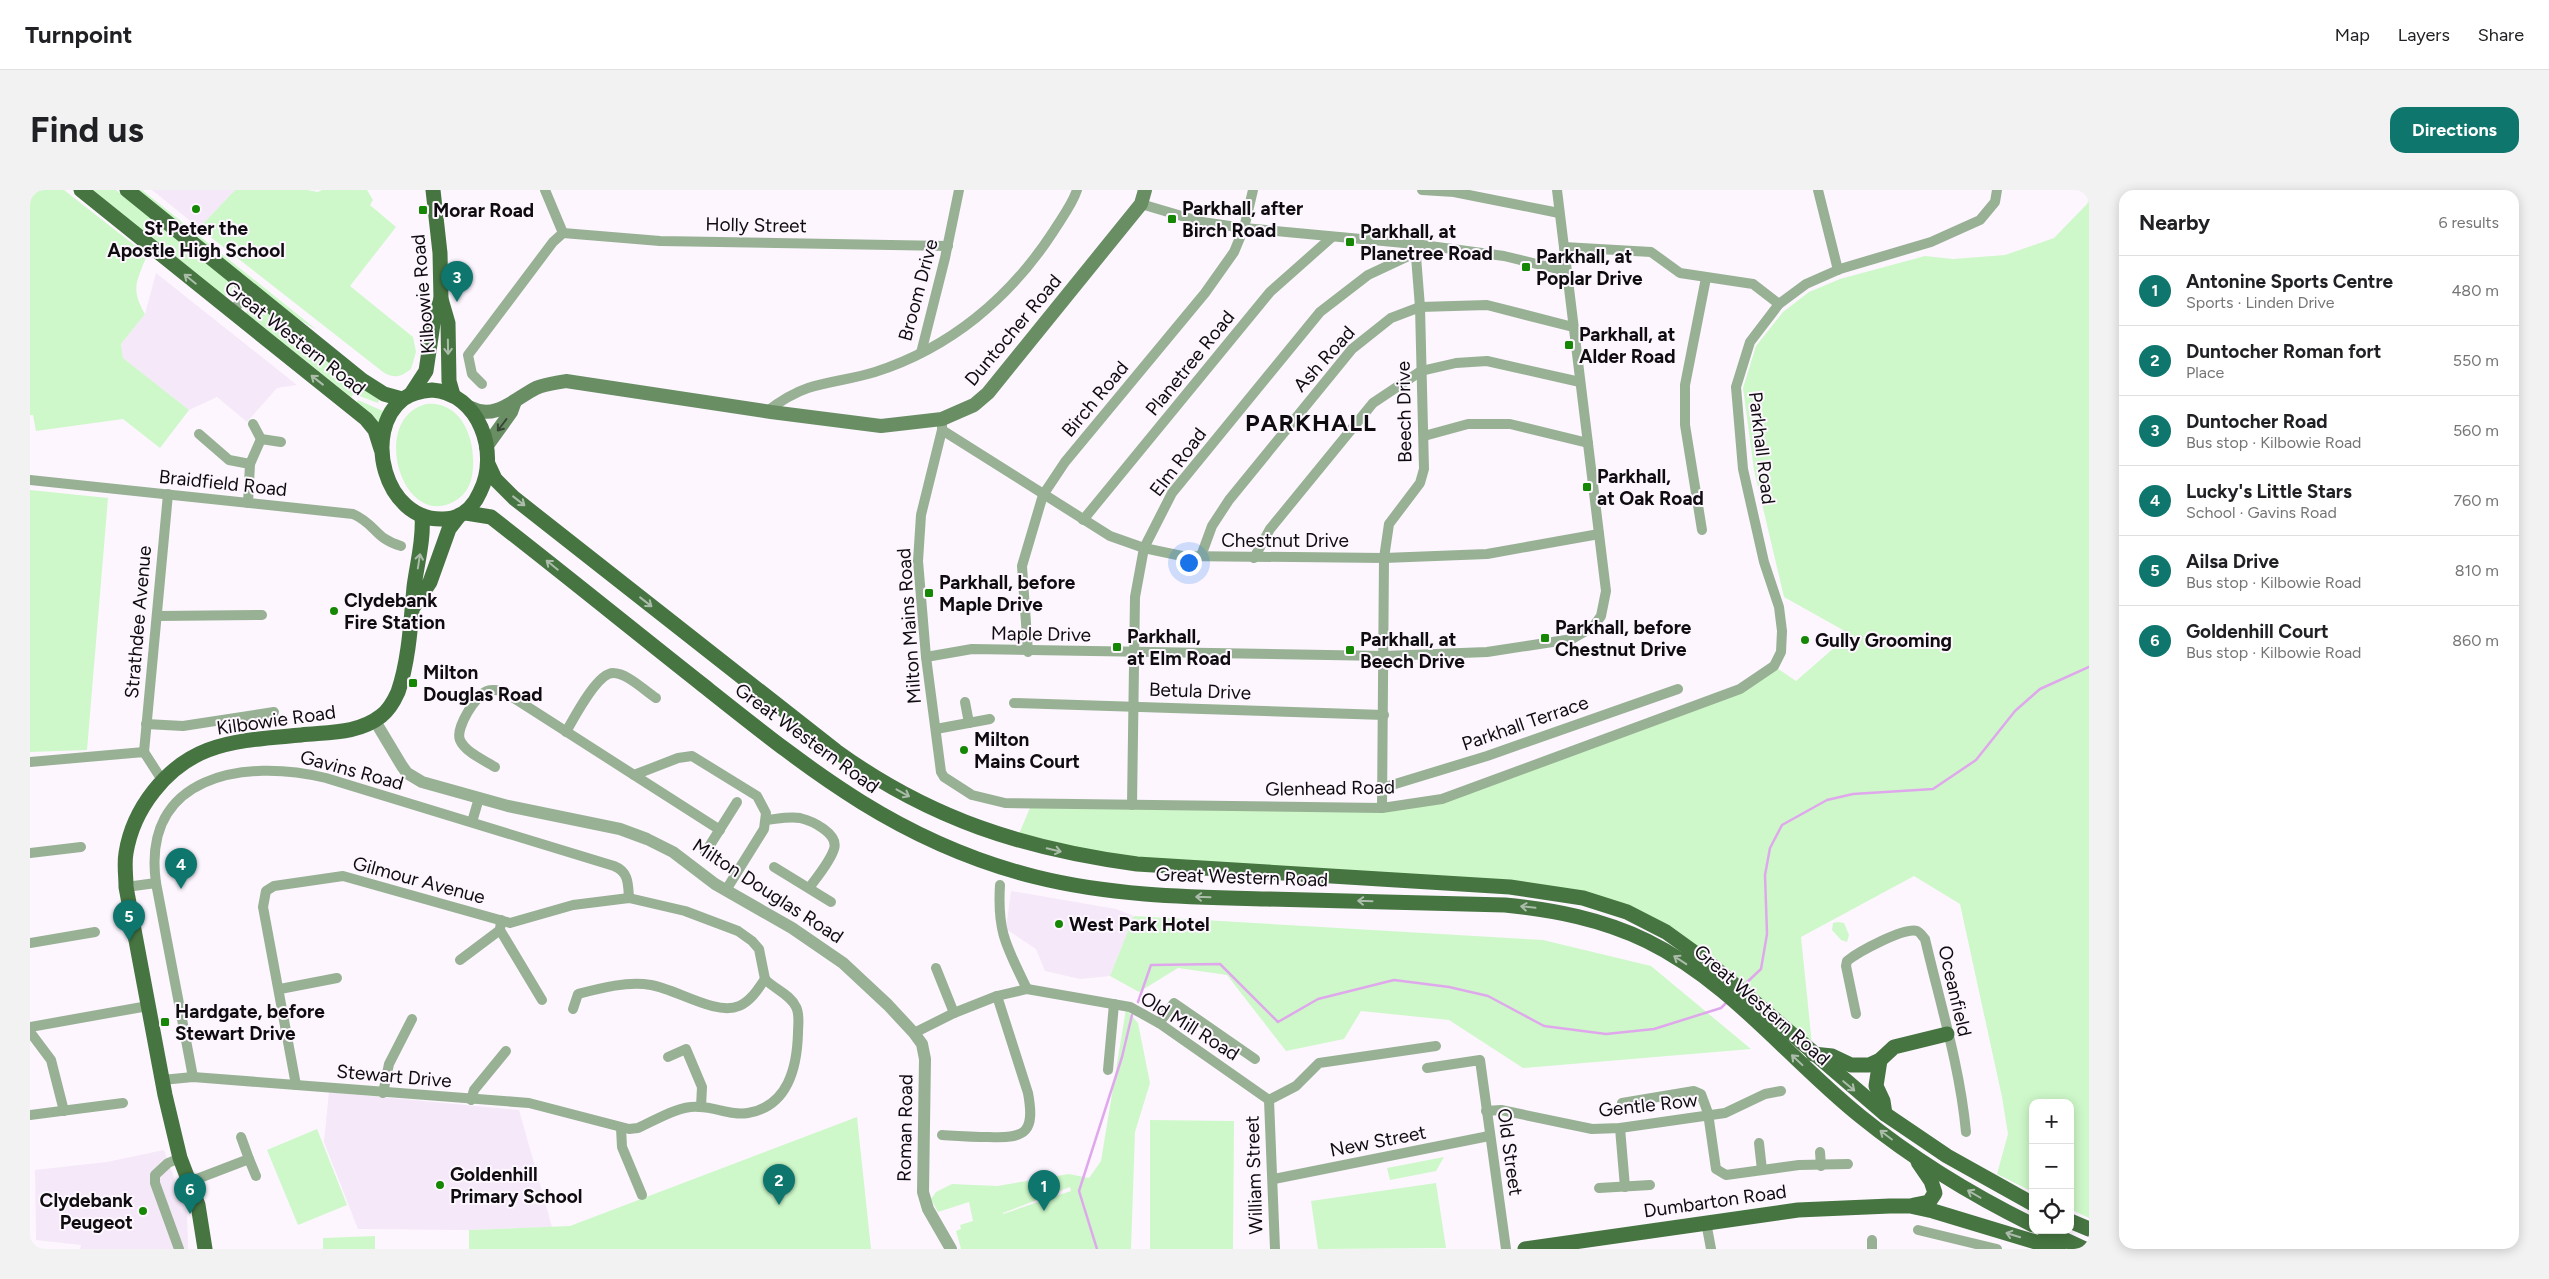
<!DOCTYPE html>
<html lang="en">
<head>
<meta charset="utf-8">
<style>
	body { margin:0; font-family:Figtree,sans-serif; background:#f2f2f2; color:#202124 }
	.controls { position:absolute; right:15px; bottom:15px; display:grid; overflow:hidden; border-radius:10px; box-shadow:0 2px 12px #0003 }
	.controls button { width:45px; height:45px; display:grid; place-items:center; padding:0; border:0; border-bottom:1px solid #e0e0e0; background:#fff; color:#202124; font:25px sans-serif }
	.you { position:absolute; left:1158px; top:372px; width:18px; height:18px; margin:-12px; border:4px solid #fff; border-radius:50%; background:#1a73e8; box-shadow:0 0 0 8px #1a73e833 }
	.badge { display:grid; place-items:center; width:32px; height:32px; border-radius:50%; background:#0f766e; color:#fff; font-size:16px; font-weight:700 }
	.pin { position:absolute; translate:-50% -41px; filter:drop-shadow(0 1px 2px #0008) }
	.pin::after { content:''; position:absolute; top:26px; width:18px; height:15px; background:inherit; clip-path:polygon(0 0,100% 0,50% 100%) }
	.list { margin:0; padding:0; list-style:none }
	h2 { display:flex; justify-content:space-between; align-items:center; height:65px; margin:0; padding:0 20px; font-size:21px }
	h2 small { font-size:16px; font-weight:400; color:#757577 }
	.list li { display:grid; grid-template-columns:32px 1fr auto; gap:15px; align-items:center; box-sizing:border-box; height:70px; padding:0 20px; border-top:1px solid #e0e0e0 }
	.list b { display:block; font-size:19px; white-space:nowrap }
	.list p { margin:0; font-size:16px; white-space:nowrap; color:#757577 }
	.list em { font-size:16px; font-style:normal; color:#757577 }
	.icon { flex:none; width:28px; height:28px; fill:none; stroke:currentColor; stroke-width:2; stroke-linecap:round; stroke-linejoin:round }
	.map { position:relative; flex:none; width:2059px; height:1059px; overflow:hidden; border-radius:15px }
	header { display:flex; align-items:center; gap:30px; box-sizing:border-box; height:70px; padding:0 25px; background:#fff; border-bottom:1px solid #e0e0e0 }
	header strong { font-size:24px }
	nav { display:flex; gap:28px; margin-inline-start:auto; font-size:18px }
	.intro { display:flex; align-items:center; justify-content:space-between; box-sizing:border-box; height:120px; padding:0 30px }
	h1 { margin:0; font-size:35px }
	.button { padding:12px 22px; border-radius:15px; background:#0f766e; color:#fff; font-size:18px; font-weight:700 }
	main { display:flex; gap:30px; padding:0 30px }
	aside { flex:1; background:#fff; border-radius:15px; box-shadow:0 2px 12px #0003 }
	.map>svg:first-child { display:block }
	.built { fill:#f5e8f8 }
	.green { fill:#cef8c9; fill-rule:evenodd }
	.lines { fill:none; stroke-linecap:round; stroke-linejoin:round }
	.stream { stroke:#e0a8ec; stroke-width:2.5 }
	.minor { stroke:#98b194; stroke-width:10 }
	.tertiary { stroke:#98b194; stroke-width:12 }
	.secondary { stroke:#698e64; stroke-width:14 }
	.primary { stroke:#467541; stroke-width:15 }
	.oneway { stroke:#abbcaa }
	.oneway2 { stroke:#374635 }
	.poi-dot { fill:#168704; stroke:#fdf6ff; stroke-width:2 }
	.labels { text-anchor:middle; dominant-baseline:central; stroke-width:4; stroke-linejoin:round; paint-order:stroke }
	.poi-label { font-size:19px; font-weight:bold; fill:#0f0c0f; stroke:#fdf6ff; text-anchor:start }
	.street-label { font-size:19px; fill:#0f0c0f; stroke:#fdf6ff }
	.district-label { font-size:24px; font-weight:bold; letter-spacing:1px; fill:#0f0c0f; stroke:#fdf6ff }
</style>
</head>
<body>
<header>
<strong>Turnpoint</strong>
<nav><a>Map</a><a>Layers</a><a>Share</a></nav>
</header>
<div class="intro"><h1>Find us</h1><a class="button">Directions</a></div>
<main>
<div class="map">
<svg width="2059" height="1059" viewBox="0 0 2059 1059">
	<rect width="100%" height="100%" fill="#fdf6ff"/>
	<g class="built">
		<path d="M122 0H205L169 38Z"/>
		<path d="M126 83 267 195 247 198 217 232 187 207 159 220 93 168 91 154 115 124Z"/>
		<path d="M981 701 1086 719 1104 726 1080 786 1050 789 1015 781 1006 759 976 739Z"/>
		<path d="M299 902 489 920 522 1037 439 1040 328 1039 294 952Z"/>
		<path d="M134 960 157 1024 158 1059H50L51 1055 6 1050 5 980 77 972Z"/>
	</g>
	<g class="green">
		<path d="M0 0H34L117 65C107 91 100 98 115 124L91 154 93 168 159 220 130 258 93 229 6 241 3 225H0Z"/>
		<path d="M61 0H86L198 90 203 97 200 105 193 106Z"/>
		<path d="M107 0H112L287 140 268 129Z"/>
		<path d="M205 0H277L288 2 292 0H337L343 10 340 15 366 37 320 96 383 147 386 162 381 179C371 187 364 189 353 182L169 38Z"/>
		<path d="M2059 9V1028L2040 1019V913H2003V1002L1967 984 1978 944 1972 907 1930 714 1884 686 1771 747 1783 864 1656 755 1553 708 1107 674 986 651 1002 613 1352 618 1412 609 1710 499 1744 476 1766 491 1820 444 1754 407 1724 280 1713 198 1726 156 1753 122 1779 102 1810 89 1895 66 1923 69 1975 65 2024 48 2057 14Z"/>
		<path d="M226 114 349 210 348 213 324 204 321 207 216 123 220 115Z"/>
		<path d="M328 210 353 221 356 215 362 216 351 236 326 213Z"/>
		<path d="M396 214C431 211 445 247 443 278 442 293 437 305 423 312 372 339 339 229 396 214Z"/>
		<path d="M0 300 78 308 57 560 0 562Z"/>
		<path d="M1104 726 1513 750 1621 776 1721 859 1493 878 1419 830 1331 821 1314 849 1256 861 1197 785 1148 778 1109 802 1080 786Z"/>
		<path d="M1808 732 1814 733 1819 745 1817 752 1811 750 1802 740 1803 733Z"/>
		<path d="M1096 819 1108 833 1120 893 1105 942 1101 1059H931L926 1041 931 1039 930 1035 943 1031 939 1012 908 1022 901 1009 906 1002 922 994 967 996 1039 984 1059 988 1071 971ZM1040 997 1041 1001 973 1024V1023Z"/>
		<path d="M827 927 841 1059H439V1040L540 1036Z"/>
		<path d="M1120 930 1204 931 1203 1059H1120Z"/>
		<path d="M287 939 317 1015 268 1035 237 960Z"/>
		<path d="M1414 967 1406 981 1360 990 1357 978Z"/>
		<path d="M1406 993 1416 1058 1288 1059 1281 1011Z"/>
		<path d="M345 1046V1059H293V1048Z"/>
	</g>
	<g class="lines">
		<g class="stream">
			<path d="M1714 795 1731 779 1737 744 1735 685 1740 658 1752 635 1797 610 1823 604 1903 599 1946 570 1985 521 2010 499 2059 477"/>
			<path d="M1108 812 1121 775 1190 774 1248 832 1288 809 1364 790 1419 797 1458 806 1514 836 1576 844 1624 839 1691 818 1698 811"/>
			<path d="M1067 1059 1049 1001 1092 867 1102 825"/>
		</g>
		<g class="minor">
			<path d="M1392 0 1424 2 1529 23"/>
			<path d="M1788 0 1808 80"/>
			<path d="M1111 14 1172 32 1214 38 1385 54 1474 66 1536 81"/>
			<path d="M533 43 630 51 918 56"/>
			<path d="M1534 57 1621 62 1650 83 1723 94 1749 114"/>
			<path d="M202 123 219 99"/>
			<path d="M891 163 915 68 929 0"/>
			<path d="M452 194 442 184 438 165 523 52 533 43 515 0"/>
			<path d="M736 222C749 212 763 203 778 198 800 191 823 189 845 182 920 158 980 108 1023 42 1031 29 1042 15 1047 0"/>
			<path d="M912 229V240L891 325 888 371 896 467 911 582 914 587 942 605 975 613 1352 618 1412 609 1710 499 1744 476 1751 462 1752 441 1749 417 1734 372 1713 279 1706 197 1720 152 1749 114 1776 94 1810 79 1901 52 1950 30 1965 12 1967 0"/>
			<path d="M223 234 231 249"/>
			<path d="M912 240 1080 346 1114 358 1152 366 1354 368 1457 364 1569 344"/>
			<path d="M169 244 199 270 220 274"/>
			<path d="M1394 246 1438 234H1480L1558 253"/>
			<path d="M0 290 323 324C346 334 345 349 371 356"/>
			<path d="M218 313 220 274 231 249 251 252"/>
			<path d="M1053 330 1240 102 1302 47"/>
			<path d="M1672 340 1655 235V195L1676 88"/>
			<path d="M1171 366 1182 336 1199 310 1322 159 1361 128 1390 117 1457 115 1543 137"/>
			<path d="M1224 368 1240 339 1343 213 1391 181 1426 173 1457 171 1550 192"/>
			<path d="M127 426 232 425"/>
			<path d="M998 462 992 376 1013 305 1035 272 1175 103 1204 62 1214 38 1223 0"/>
			<path d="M896 467 942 459 1354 466 1457 462 1542 449 1563 437 1571 426 1576 401 1527 0"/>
			<path d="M935 512 939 533"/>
			<path d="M984 513 1354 525"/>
			<path d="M116 534 153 536 244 522"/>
			<path d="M906 539 960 529"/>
			<path d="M536 542C544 528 567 483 583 483 597 483 614 500 626 508"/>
			<path d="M114 562 138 304"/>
			<path d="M0 572 114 562 132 590"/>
			<path d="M465 577C454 570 435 562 430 550 425 538 446 505 457 501 462 499 468 500 473 501L604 585 648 568 662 566 727 606 736 623 734 639 696 700"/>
			<path d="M604 585 690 640"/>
			<path d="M1352 598 1457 566 1648 499"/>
			<path d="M1102 615 1105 407 1114 358 1142 303 1290 122 1338 85 1385 63"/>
			<path d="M1352 618 1354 368 1359 334 1390 293 1394 279 1390 117 1385 54"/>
			<path d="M736 630C747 629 759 626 770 628 783 631 809 644 804 659 800 672 787 687 779 698"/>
			<path d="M442 632 449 608"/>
			<path d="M0 663 51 657"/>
			<path d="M675 663 707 612"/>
			<path d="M744 677 801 712"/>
			<path d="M970 695C967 743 977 757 997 799"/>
			<path d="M96 697 126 693"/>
			<path d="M471 730 470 740 512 810"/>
			<path d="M0 753 65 742"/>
			<path d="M430 770 470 740"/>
			<path d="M906 778 924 823"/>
			<path d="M250 799 307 788"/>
			<path d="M543 819 548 804C571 798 597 791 621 795 646 799 686 826 709 816 721 811 728 799 735 789"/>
			<path d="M1826 824 1816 776 1817 771C1828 762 1874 737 1887 741 1890 742 1893 747 1895 749 1910 813 1930 877 1936 942"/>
			<path d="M1129 833 1144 813 1225 869"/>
			<path d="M0 837 118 816"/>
			<path d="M0 842 21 870 34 921"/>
			<path d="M884 843 924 823 967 806 997 799 1100 817 1129 833 1239 910"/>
			<path d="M638 867 656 859 672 897 671 917"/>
			<path d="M1397 878 1450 870 1476 1059"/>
			<path d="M1078 880 1084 814"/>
			<path d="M163 887 126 693C111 585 214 568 296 588L584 676C599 682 598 694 599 708"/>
			<path d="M132 890 163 887 499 913 599 939 608 938C626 930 649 915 669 917 686 917 701 926 718 923 758 916 767 878 768 843 768 835 770 824 766 817 760 804 744 799 735 789"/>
			<path d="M266 895 233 717 236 701 244 696 313 686 480 733 543 715 599 708 655 721 708 741 722 751 729 759 735 789"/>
			<path d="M353 903 359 874 382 829"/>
			<path d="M441 910 444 900 476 861"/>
			<path d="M1239 910 1266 896 1289 873 1406 856"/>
			<path d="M1239 910 1245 1059"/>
			<path d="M1592 913 1664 901 1671 904 1678 923 1686 979 1696 985 1769 975 1818 974"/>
			<path d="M1456 921 1471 920 1562 939 1590 938 1695 923 1735 904 1751 901"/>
			<path d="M0 925 93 913"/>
			<path d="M591 938 592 957 612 1005"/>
			<path d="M1590 938 1595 997"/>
			<path d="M912 945C928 946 943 947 959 947 997 949 1005 941 998 903L967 806"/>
			<path d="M1729 953 1732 980"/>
			<path d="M1790 962 1791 976"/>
			<path d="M219 969 226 986"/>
			<path d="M1244 989 1459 946"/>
			<path d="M159 992 219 969 211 947"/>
			<path d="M1569 998 1620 995"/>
			<path d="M1676 1032 1681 1059"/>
			<path d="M1888 1040 1967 1059"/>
			<path d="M1842 1050V1059"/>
			<path d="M149 1059 125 993V985L138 973 150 968"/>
		</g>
		<path class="tertiary" d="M345 531 372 576 377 583 392 592 478 616 590 639 617 649 643 662 685 694 762 738 813 773 858 815 884 843 892 854 895 869 893 1002 898 1019 921 1059"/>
		<g class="secondary">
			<path d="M441 218C465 231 486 208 506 198 515 194 526 193 536 191L741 222 851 236 912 229 944 215 958 203 1111 14 1115 0"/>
			<path d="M456 257 481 222 485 211"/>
		</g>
		<g class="primary">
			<path d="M51 0 336 229 345 240 351 259"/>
			<path d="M97 0 332 190 354 204 372 209"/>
			<path d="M403 0 410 63 411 109 418 133 419 191 423 205"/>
			<path d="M402 200C449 203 470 263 450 302 443 318 431 329 413 329 354 331 332 241 373 209 381 203 392 201 402 200Z"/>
			<path d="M381 204 396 181 403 134 411 109"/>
			<path d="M458 274 465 289 484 308 806 561C900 629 994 659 1107 674L1480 697 1553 708 1597 722 1636 742 1679 773 1855 924 1917 966 2003 1014"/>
			<path d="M436 323 461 327C533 383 603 440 674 496 781 581 870 653 1006 687 1082 706 1159 707 1237 709 1316 711 1396 713 1475 715 1524 720 1572 729 1617 751 1701 792 1759 869 1830 926 1883 969 1942 1005 2003 1035"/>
			<path d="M384 416 400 392 419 339 429 326"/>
			<path d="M1783 864 1802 866 1821 875H1839L1850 870 1864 857 1917 844"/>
			<path d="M1850 870 1846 896 1853 911 1855 924"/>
			<path d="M1884 1015 1899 1012 1905 1003 1901 991 1888 972"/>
			<path d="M2040 1031 2059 1039"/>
			<path d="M2014 1040 2055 1059"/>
			<path d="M175 1059 168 1015 150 968 135 905 96 697C96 685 94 674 96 663 103 619 136 576 178 560 207 549 240 548 271 545 298 542 328 544 351 526 359 520 364 511 368 502 379 471 381 430 384 397 387 373 394 350 392 326"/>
			<path d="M1495 1059 1768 1020 1860 1016H1880L1903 1021 2029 1059"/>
		</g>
	</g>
	<defs><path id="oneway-shaft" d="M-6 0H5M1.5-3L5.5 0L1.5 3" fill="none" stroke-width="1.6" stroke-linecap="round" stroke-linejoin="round" transform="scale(1.25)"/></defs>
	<g class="oneway">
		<use href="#oneway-shaft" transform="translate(160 89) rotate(-141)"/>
		<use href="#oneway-shaft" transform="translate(418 157) rotate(89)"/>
		<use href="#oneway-shaft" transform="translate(287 190) rotate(-142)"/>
		<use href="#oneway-shaft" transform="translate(489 311) rotate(38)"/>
		<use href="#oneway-shaft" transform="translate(389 371) rotate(-81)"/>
		<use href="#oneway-shaft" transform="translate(522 375) rotate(-141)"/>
		<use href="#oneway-shaft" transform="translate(616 412) rotate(38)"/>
		<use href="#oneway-shaft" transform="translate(873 603) rotate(29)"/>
		<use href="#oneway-shaft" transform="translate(1024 660) rotate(13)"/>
		<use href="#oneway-shaft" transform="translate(1173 707) rotate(-178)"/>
		<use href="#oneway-shaft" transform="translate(1335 711) rotate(-178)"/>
		<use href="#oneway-shaft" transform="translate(1498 717) rotate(-174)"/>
		<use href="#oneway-shaft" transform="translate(1650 770) rotate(-147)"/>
		<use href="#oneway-shaft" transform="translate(1767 870) rotate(-137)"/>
		<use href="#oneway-shaft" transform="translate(1819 896) rotate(40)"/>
		<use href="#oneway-shaft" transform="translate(1856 945) rotate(-143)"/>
		<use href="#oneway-shaft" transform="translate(1944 1004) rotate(-150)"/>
		<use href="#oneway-shaft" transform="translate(1983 1045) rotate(-163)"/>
	</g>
	<use class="oneway2" href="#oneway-shaft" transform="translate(472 235) rotate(127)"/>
	<g class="poi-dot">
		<circle cx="166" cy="19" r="5"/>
		<rect x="388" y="15" width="10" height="10" rx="2.5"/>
		<rect x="1137" y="24" width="10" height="10" rx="2.5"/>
		<rect x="1315" y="47" width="10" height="10" rx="2.5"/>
		<rect x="1491" y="72" width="10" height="10" rx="2.5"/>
		<rect x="1534" y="150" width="10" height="10" rx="2.5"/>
		<rect x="1552" y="292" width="10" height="10" rx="2.5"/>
		<rect x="894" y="398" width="10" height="10" rx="2.5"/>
		<circle cx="304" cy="421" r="5"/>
		<rect x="1510" y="443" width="10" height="10" rx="2.5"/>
		<circle cx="1775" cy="450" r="5"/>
		<rect x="1082" y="452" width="10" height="10" rx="2.5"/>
		<rect x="1315" y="455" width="10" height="10" rx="2.5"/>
		<rect x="378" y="488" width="10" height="10" rx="2.5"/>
		<circle cx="934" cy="560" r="5"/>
		<circle cx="1029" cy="734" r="5"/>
		<rect x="130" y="827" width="10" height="10" rx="2.5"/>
		<circle cx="410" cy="995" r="5"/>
		<circle cx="113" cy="1021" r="5"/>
	</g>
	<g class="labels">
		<g class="poi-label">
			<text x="1152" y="18">Parkhall, after<tspan x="1152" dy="22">Birch Road</tspan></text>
			<text x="403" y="20">Morar Road</text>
			<text x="166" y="38" text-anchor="middle">St Peter the<tspan x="166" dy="22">Apostle High School</tspan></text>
			<text x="1330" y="41">Parkhall, at<tspan x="1330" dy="22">Planetree Road</tspan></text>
			<text x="1506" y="66">Parkhall, at<tspan x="1506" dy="22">Poplar Drive</tspan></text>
			<text x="1549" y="144">Parkhall, at<tspan x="1549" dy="22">Alder Road</tspan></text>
			<text x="1567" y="286">Parkhall,<tspan x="1567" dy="22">at Oak Road</tspan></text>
			<text x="909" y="392">Parkhall, before<tspan x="909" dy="22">Maple Drive</tspan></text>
			<text x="314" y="410">Clydebank<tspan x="314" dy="22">Fire Station</tspan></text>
			<text x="1525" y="437">Parkhall, before<tspan x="1525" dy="22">Chestnut Drive</tspan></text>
			<text x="1097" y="446">Parkhall,<tspan x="1097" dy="22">at Elm Road</tspan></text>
			<text x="1330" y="449">Parkhall, at<tspan x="1330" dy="22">Beech Drive</tspan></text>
			<text x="1785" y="450">Gully Grooming</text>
			<text x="393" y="482">Milton<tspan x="393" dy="22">Douglas Road</tspan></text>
			<text x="944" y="549">Milton<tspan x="944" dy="22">Mains Court</tspan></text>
			<text x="1039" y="734">West Park Hotel</text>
			<text x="145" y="821">Hardgate, before<tspan x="145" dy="22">Stewart Drive</tspan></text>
			<text x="420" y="984">Goldenhill<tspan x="420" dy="22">Primary School</tspan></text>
			<text x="103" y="1010" text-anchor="end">Clydebank<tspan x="103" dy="22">Peugeot</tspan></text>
		</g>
		<g class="street-label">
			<text transform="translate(726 35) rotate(1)">Holly Street</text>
			<text transform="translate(888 100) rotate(-75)">Broom Drive</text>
			<text transform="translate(393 104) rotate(-95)">Kilbowie Road</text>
			<text transform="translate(983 140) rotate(-50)">Duntocher Road</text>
			<text transform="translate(265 148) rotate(38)">Great Western Road</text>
			<text transform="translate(1294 169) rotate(-48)">Ash Road</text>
			<text transform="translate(1160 173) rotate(-51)">Planetree Road</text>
			<text transform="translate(1065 209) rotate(-50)">Birch Road</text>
			<text transform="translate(1374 222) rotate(-91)">Beech Drive</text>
			<text transform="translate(1732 258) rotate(83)">Parkhall Road</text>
			<text transform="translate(1148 272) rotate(-53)">Elm Road</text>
			<text transform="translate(193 293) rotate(6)">Braidfield Road</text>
			<text x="1255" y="350">Chestnut Drive</text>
			<text transform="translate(108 432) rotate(-85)">Strathdee Avenue</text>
			<text transform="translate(879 436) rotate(-94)">Milton Mains Road</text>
			<text transform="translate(1011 444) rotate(1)">Maple Drive</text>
			<text transform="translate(1170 501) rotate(2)">Betula Drive</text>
			<text transform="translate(246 530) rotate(-8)">Kilbowie Road</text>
			<text transform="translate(1495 533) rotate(-19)">Parkhall Terrace</text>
			<text transform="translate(777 548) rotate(36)">Great Western Road</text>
			<text transform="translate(322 580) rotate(15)">Gavins Road</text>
			<text transform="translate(1300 598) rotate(-1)">Glenhead Road</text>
			<text transform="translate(1212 687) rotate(2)">Great Western Road</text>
			<text transform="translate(389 690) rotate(15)">Gilmour Avenue</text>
			<text transform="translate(738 701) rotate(33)">Milton Douglas Road</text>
			<text transform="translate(1925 801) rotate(77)">Oceanfield</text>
			<text transform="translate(1732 815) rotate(41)">Great Western Road</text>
			<text transform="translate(1160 836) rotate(32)">Old Mill Road</text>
			<text transform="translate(364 886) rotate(5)">Stewart Drive</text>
			<text transform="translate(1618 915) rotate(-6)">Gentle Row</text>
			<text transform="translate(875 938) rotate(-89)">Roman Road</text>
			<text transform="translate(1348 951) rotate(-11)">New Street</text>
			<text transform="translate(1480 962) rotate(82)">Old Street</text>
			<text transform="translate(1224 985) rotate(-92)">William Street</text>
			<text transform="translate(1685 1011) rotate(-8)">Dumbarton Road</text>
		</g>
		<g class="district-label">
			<text x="1281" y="232">PARKHALL</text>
		</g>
	</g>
</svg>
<div class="controls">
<button>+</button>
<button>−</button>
<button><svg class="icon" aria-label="locate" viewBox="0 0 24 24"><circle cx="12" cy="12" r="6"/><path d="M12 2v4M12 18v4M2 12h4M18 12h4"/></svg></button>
</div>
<div class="you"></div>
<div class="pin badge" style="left:1014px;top:1021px">1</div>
<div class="pin badge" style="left:749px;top:1015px">2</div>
<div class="pin badge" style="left:427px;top:112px">3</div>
<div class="pin badge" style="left:151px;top:699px">4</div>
<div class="pin badge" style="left:99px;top:751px">5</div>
<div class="pin badge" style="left:160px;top:1024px">6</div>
</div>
<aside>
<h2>Nearby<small>6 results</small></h2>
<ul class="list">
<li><span class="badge">1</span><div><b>Antonine Sports Centre</b><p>Sports · Linden Drive</p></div><em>480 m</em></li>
<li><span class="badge">2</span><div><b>Duntocher Roman fort</b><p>Place</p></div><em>550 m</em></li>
<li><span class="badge">3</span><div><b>Duntocher Road</b><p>Bus stop · Kilbowie Road</p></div><em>560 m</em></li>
<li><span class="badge">4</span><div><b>Lucky's Little Stars</b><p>School · Gavins Road</p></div><em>760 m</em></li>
<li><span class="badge">5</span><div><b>Ailsa Drive</b><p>Bus stop · Kilbowie Road</p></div><em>810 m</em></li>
<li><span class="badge">6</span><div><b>Goldenhill Court</b><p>Bus stop · Kilbowie Road</p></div><em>860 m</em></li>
</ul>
</aside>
</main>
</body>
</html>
